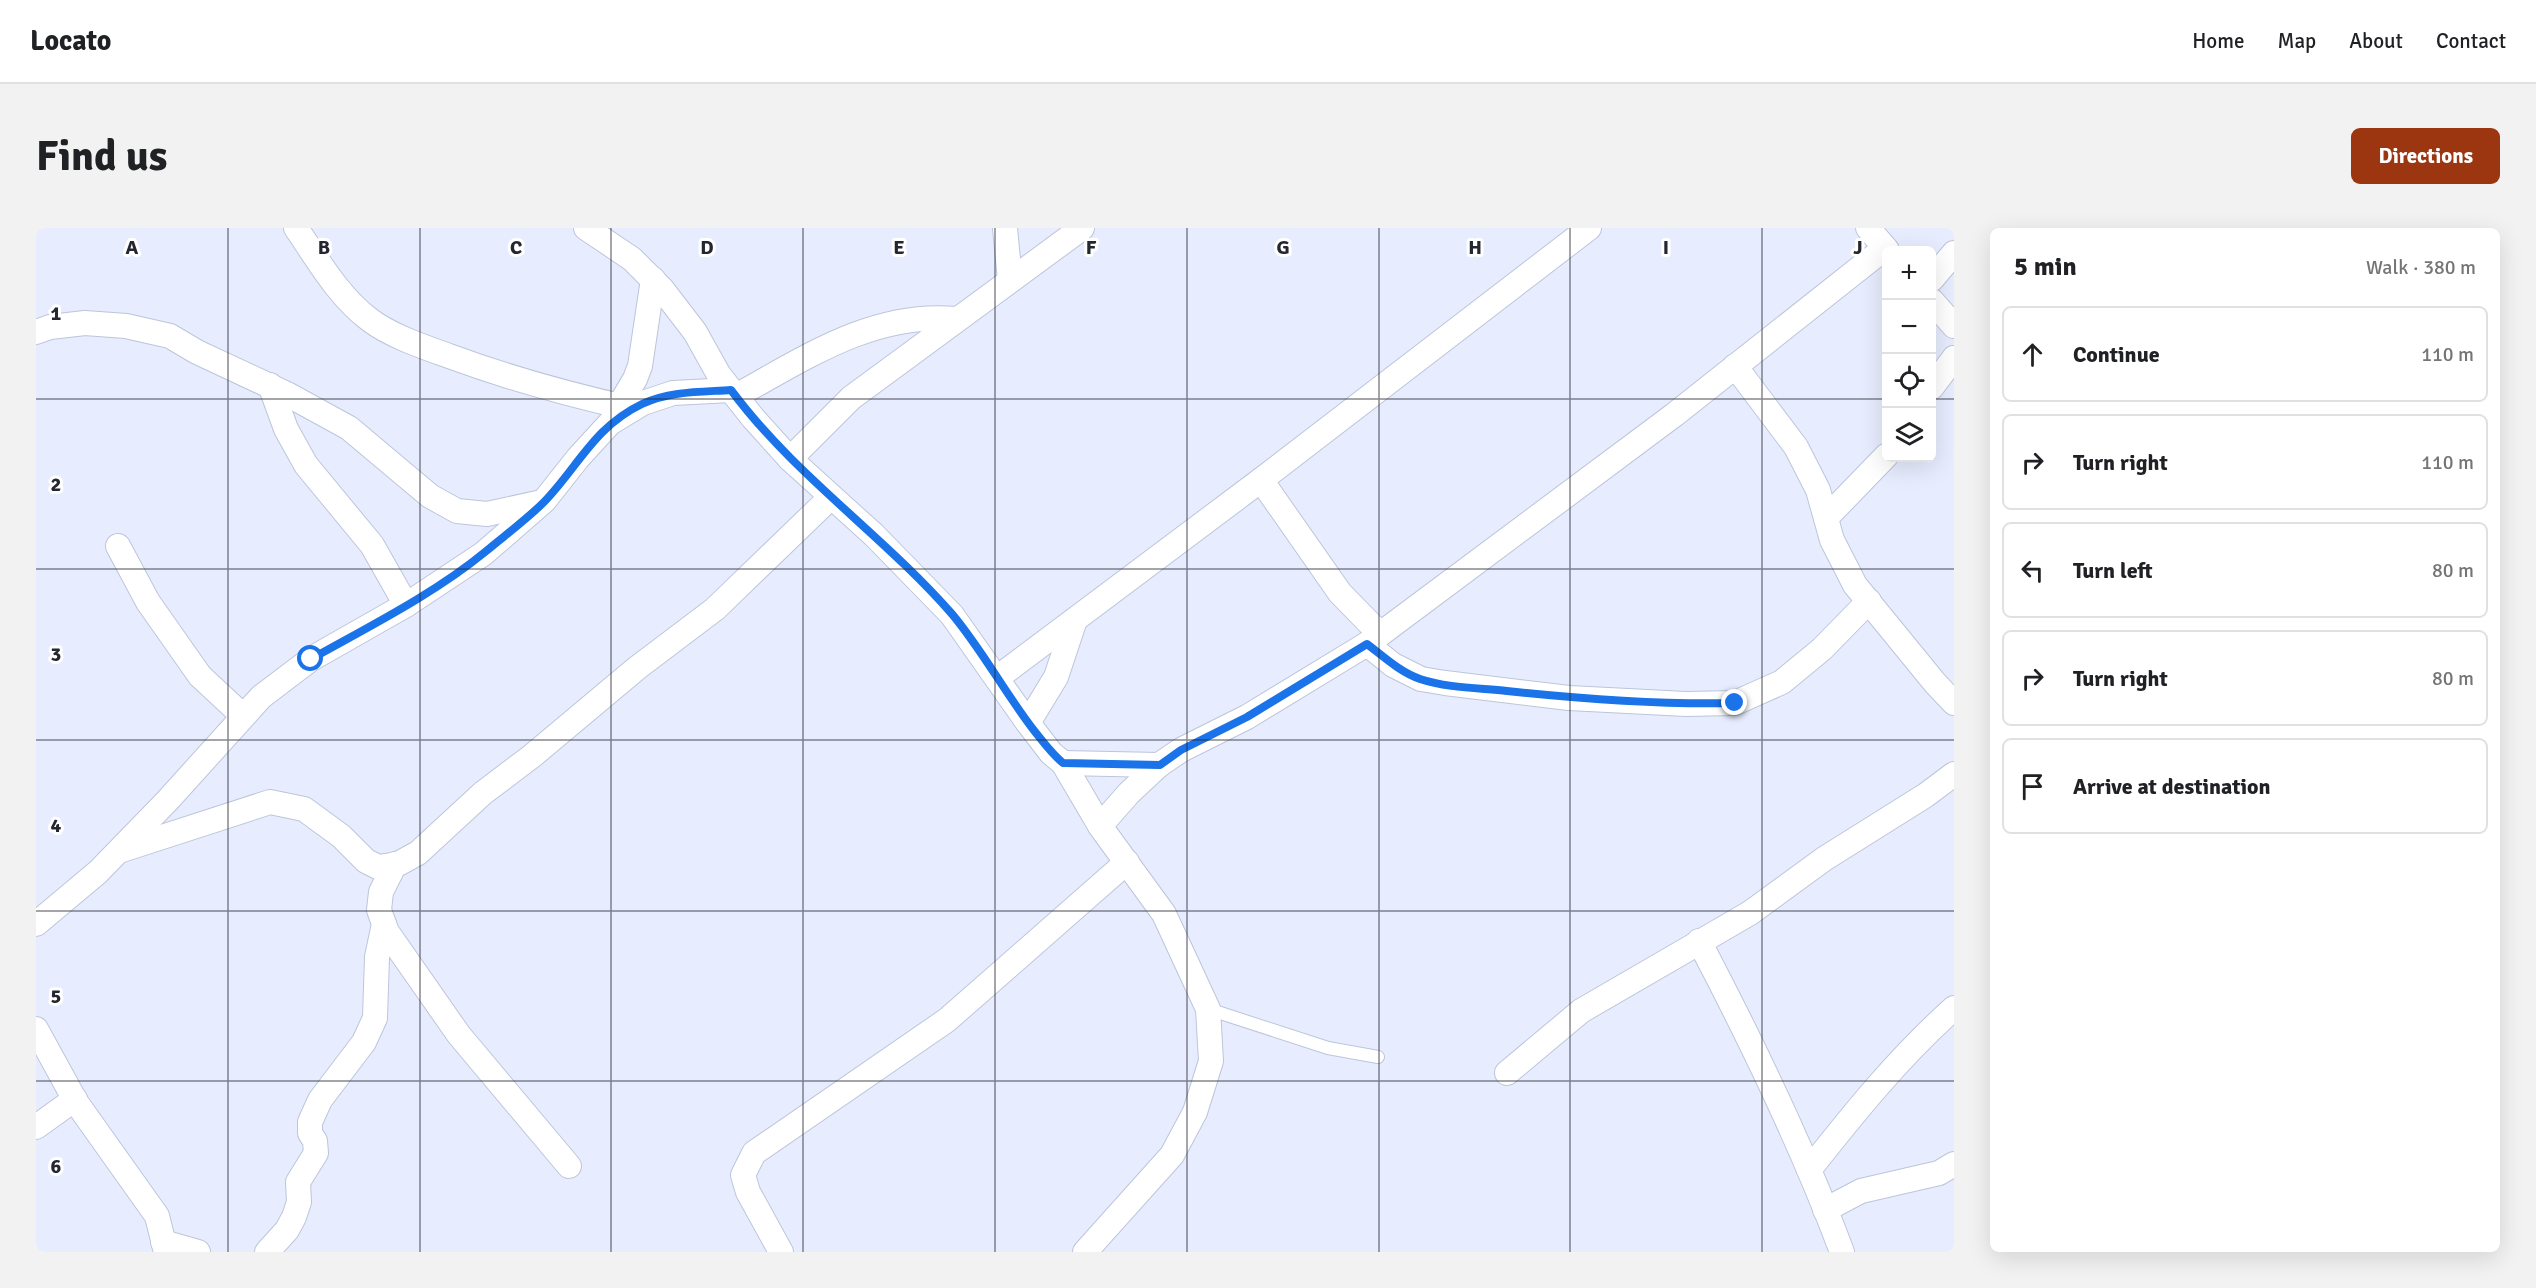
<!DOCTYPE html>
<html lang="en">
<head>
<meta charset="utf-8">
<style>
	body { margin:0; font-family:Signika,sans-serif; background:#f2f2f2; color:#202124 }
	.controls { position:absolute; right:18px; top:18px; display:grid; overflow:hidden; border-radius:9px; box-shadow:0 6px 24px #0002 }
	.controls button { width:54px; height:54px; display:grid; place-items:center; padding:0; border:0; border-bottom:2px solid #e0e0e0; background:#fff; color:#202124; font:30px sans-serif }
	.stop { position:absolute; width:18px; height:18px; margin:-14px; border:4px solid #1a73e8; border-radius:50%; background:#fff }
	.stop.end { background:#1a73e8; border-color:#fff; box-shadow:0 2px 6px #0008 }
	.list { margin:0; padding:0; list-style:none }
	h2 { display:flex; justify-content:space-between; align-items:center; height:78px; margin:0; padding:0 24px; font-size:26px }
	h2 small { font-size:20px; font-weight:400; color:#757577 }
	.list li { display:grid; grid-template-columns:39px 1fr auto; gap:18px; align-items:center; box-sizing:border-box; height:96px; margin:0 12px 12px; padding:0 12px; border:2px solid #e0e0e0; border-radius:9px }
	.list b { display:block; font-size:22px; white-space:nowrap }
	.list em { font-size:20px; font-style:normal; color:#757577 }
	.icon { flex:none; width:33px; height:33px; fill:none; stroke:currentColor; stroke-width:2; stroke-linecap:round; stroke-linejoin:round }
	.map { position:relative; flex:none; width:1918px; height:1024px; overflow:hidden; border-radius:9px }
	header { display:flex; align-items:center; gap:36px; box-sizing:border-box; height:84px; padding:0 30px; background:#fff; border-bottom:2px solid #e0e0e0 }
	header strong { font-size:28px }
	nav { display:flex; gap:33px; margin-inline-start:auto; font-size:21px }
	.intro { display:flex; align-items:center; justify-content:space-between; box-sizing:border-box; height:144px; padding:0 36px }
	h1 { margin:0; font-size:42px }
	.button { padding:15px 27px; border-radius:9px; background:#9c3610; color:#fff; font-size:21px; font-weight:700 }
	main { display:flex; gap:36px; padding:0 36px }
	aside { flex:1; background:#fff; border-radius:9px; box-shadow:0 6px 24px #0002 }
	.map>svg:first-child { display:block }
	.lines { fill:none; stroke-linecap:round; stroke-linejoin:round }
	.lane-casing { stroke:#bdc5da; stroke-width:14 }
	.street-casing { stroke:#bdc5da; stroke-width:26 }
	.lane { stroke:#fff; stroke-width:12 }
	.street { stroke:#fff; stroke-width:24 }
	.route { stroke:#1a73e8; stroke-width:8 }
	.grid { fill:none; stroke:#24272f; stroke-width:1.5; stroke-opacity:0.55 }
	.grid-label { font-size:20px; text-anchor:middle; font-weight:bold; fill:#24272f; stroke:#fff; stroke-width:6; stroke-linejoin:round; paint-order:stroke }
</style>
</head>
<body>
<header>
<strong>Locato</strong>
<nav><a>Home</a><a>Map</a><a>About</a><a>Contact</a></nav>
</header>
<div class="intro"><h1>Find us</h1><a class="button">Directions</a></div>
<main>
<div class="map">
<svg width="1918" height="1024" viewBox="0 0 1918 1024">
	<rect width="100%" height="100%" fill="#e7edfe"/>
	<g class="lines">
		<defs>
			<path id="lane" d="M1172 781 1292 820 1342 829"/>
			<g id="street">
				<path d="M260 0C282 32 302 68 334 92 355 108 388 119 413 128 473 150 534 167 597 181"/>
				<path d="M550 0 596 31 626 61 659 104 683 147 717 190 754 231 838 307 916 387 992 495 1015 525 1027 535 1064 598 1128 686 1172 781 1175 833 1159 884 1136 927 1049 1024"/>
				<path d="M969 0 974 52"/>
				<path d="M1832 0 1851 22"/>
				<path d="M1896 51 1918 25"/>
				<path d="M1896 73 1918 98"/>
				<path d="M0 104 14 99 49 95 90 98 134 108 161 124 251 166 313 200 394 268 421 283 451 286 506 274"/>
				<path d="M1699 138 1760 219 1782 262 1796 312 1819 357 1899 455 1918 475"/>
				<path d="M234 157 250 201 270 237 336 317 370 377"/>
				<path d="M1896 159 1918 130"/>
				<path d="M700 168C769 130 838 83 920 91"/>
				<path d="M583 178 599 151 604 138 617 51"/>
				<path d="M754 231 815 170 1046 0"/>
				<path d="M1225 252 1304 365 1344 406"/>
				<path d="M1790 290 1850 228"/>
				<path d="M82 318 112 374 164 448 207 488"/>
				<path d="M1331 416 1357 437 1385 451 1409 455 1533 470 1650 476 1699 475 1746 454 1786 421 1833 373"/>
				<path d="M961 450 1225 252 1553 0"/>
				<path d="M992 495 1020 449 1039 392"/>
				<path d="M1027 535 1123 537"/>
				<path d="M1064 598 1093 565 1123 537 1145 522 1211 489 1331 416 1638 187 1849 20"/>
				<path d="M86 622 234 574 268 581 305 608 330 633 342 639 362 636 382 625 447 565 496 528 601 440 679 381 795 269"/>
				<path d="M359 636 345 664 343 682 351 704 423 807 533 938"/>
				<path d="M0 696 62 644 132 572 225 469 275 431 370 377 447 326 508 273 542 230 574 195 607 175 637 165 695 162"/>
				<path d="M1663 713C1716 814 1766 917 1806 1024"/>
				<path d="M0 801 40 874 121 988 130 1024"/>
				<path d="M1471 845 1545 783 1714 685 1788 631 1890 567 1918 546"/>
				<path d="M0 899 39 871"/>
				<path d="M1773 942C1818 885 1863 829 1918 780"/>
				<path d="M1789 982 1825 963 1903 945 1918 936"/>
				<path d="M127 1014 162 1024"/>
				<path d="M231 1024 251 1002 258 989 263 974 262 954 280 925 279 913 274 905V894L284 872 328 814 339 790 341 729 348 696"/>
				<path d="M745 1024 712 964 707 947 718 925 911 792 1091 634"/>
			</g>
		</defs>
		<use href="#lane" class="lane-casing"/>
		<use href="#street" class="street-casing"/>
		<use href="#lane" class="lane"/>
		<use href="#street" class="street"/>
	</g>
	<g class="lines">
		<path class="route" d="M275 431C332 399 398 366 449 324 468 308 490 292 508 274 542 239 558 199 606 176 634 163 665 164 695 162 758 247 847 307 916 386 947 423 970 467 1000 505 1009 516 1016 526 1027 535L1124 537 1145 522 1211 489 1331 416C1348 429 1364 444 1384 451 1411 460 1443 460 1471 463 1547 471 1623 477 1699 475"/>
	</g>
	<path class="grid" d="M192 0V1024M384 0V1024M575 0V1024M767 0V1024M959 0V1024M1151 0V1024M1343 0V1024M1534 0V1024M1726 0V1024M0 171H1850M1896 171H1918M0 341H1918M0 512H1918M0 683H1918M0 853H1918"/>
	<g class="grid-label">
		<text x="96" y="26">A</text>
		<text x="288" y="26">B</text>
		<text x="480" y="26">C</text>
		<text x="671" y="26">D</text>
		<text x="863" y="26">E</text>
		<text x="1055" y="26">F</text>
		<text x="1247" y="26">G</text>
		<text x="1439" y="26">H</text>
		<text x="1630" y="26">I</text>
		<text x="1822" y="26">J</text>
		<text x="20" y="92">1</text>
		<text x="20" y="263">2</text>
		<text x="20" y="433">3</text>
		<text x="20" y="604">4</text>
		<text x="20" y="775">5</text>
		<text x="20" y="945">6</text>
	</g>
</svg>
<div class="controls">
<button>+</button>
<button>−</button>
<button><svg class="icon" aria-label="locate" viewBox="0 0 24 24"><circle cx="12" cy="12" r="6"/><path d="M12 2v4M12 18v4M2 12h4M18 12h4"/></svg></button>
<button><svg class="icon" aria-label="layers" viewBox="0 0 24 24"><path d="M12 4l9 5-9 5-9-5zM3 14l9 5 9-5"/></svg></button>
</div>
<div class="stop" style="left:275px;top:431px"></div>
<div class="stop end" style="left:1699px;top:475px"></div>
</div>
<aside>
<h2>5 min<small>Walk · 380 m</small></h2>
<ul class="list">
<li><svg class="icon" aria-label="ahead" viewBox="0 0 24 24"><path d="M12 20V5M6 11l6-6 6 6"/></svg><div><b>Continue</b></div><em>110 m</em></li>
<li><svg class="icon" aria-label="right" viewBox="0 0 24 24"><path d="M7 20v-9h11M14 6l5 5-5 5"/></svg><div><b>Turn right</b></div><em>110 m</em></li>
<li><svg class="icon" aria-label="left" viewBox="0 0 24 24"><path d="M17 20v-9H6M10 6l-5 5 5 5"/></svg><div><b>Turn left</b></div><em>80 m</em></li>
<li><svg class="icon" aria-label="right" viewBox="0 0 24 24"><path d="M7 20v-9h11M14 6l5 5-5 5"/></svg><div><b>Turn right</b></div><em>80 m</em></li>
<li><svg class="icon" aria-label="arrive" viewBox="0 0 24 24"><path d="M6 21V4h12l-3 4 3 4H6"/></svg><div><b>Arrive at destination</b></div></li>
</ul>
</aside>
</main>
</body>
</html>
